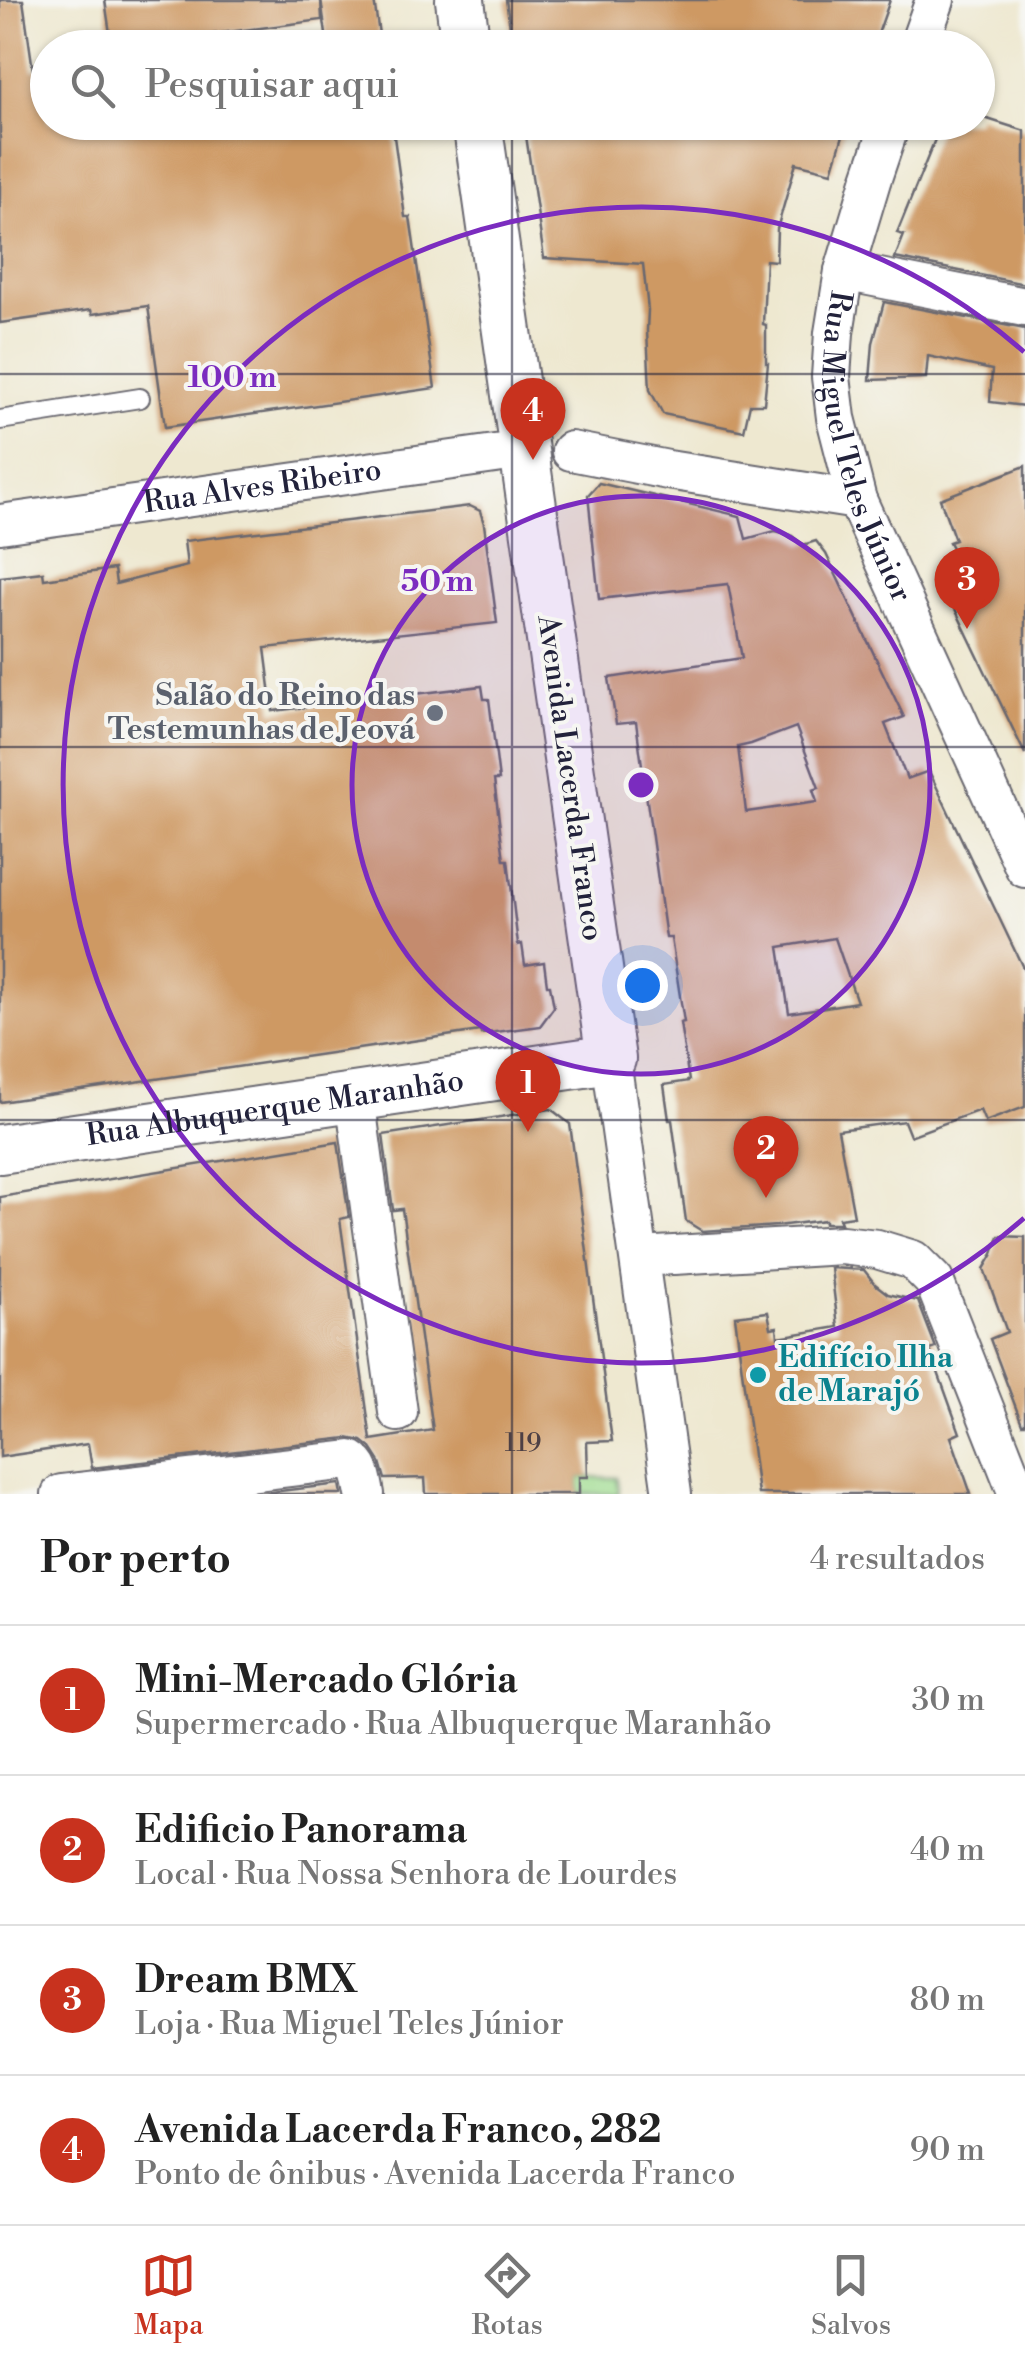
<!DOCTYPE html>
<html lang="pt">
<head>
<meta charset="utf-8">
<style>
	body { margin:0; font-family:"Libre Bodoni",serif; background:#f2f2f2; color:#222 }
	.you { position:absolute; left:642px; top:985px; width:35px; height:35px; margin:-25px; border:8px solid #fff; border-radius:50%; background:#1a73e8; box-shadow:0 0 0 15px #1a73e833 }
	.badge { display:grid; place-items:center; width:65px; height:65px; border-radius:50%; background:#c8321e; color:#fff; font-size:32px; font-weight:700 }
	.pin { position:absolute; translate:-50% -82px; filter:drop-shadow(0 2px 5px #0008) }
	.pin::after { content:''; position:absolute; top:52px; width:35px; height:30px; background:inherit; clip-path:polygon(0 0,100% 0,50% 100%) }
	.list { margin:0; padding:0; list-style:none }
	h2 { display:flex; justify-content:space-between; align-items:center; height:130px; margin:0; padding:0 40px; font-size:42px }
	h2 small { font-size:32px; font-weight:400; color:#767676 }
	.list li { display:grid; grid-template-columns:65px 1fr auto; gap:30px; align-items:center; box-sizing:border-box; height:150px; padding:0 40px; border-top:2px solid #e0e0e0 }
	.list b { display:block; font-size:38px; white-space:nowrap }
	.list p { margin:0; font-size:32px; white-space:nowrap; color:#767676 }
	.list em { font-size:32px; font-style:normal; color:#767676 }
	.icon { flex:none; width:55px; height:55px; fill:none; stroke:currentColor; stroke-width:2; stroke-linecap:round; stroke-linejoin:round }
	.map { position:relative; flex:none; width:1025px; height:1494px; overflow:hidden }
	.search { position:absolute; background:#fff; box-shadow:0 2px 8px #0004; left:30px; right:30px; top:30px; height:110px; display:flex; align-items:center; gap:25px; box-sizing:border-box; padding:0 35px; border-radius:55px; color:#767676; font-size:38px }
	.sheet { height:730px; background:#fff }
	nav { display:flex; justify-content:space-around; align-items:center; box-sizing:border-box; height:140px; border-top:2px solid #e0e0e0; background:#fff; font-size:28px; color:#767676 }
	nav a { display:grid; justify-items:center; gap:5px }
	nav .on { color:#c8321e }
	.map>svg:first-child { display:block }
	.green { fill:#a0dd91; stroke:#618066; stroke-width:2.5 }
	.building { fill:#ce9963; fill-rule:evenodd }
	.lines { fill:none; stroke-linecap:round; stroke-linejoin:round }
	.service-casing { stroke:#69676f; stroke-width:22 }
	.minor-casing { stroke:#69676f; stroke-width:42 }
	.tertiary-casing { stroke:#69676f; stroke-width:52 }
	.service { stroke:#fff; stroke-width:18 }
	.minor { stroke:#fff; stroke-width:38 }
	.tertiary { stroke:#fff; stroke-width:48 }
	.grid { fill:none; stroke:#22223b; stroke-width:2.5; stroke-opacity:0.55 }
	.ring { fill:none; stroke:#7b2cbf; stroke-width:5 }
	.worship-dot { fill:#6b7280; stroke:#f6f6f2; stroke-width:4 }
	.culture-dot { fill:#0f9aa8; stroke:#f6f6f2; stroke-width:4 }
	.labels { text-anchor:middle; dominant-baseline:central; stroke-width:8; stroke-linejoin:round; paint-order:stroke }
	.number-label { font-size:25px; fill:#4d4045 }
	.street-label { font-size:30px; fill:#22223b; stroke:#f6f6f2 }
	.worship-label { font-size:30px; font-weight:bold; fill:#5b616d; stroke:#f6f6f2; text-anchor:end }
	.culture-label { font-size:30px; font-weight:bold; fill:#0d838f; stroke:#f6f6f2; text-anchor:start }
	.centre { fill:#7b2cbf; stroke:#f6f6f2; stroke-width:5 }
	.ring-label { font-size:30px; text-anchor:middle; font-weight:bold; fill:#7b2cbf; stroke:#f6f6f2; stroke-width:8; stroke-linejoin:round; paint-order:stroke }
</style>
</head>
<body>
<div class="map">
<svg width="1025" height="1494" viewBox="0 0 1025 1494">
	<rect width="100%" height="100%" fill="#f6f6f2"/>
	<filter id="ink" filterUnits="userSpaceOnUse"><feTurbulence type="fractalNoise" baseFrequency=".01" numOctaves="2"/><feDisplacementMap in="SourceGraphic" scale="20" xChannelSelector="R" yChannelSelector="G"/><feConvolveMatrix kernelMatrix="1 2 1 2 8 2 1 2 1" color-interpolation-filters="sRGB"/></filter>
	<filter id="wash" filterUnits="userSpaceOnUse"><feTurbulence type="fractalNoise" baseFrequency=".0048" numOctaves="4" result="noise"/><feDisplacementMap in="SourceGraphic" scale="40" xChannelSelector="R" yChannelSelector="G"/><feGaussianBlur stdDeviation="2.25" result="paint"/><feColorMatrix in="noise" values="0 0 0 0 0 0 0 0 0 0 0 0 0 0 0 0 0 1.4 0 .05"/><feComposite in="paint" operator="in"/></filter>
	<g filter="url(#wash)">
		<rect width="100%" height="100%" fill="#eee8d0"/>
		<path class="green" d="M579 1477 617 1478 619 1494H579Z"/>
		<g id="blocks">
			<g class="building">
				<path d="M0 0H23L33 70 48 68V122H392L405 217H410L435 388 165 427 148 306 92 314 91 310 0 323Z"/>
				<path d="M105 0H321L322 20 112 47Z"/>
				<path d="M321 0H374L381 48H328Z"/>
				<path d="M506 0H890L873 48H513Z"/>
				<path d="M978 116 1025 131V284L895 258 904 235 897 233 942 122H978Z"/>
				<path d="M524 122H847L832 172 796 163 777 229 776 261 766 260 763 324 766 325V363H768L764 404H750L744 431 663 414 650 390 647 331 648 310 643 264 544 258Z"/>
				<path d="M884 302 1025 329V406L990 402 992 370 928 356 926 378 870 380 873 343Z"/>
				<path d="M1025 466V754L944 586 962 577 954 561 958 559 949 542 955 540 940 499Z"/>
				<path d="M599 483 740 516 746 539 775 531 791 535 803 545 816 541 826 554 904 717 885 724 907 779 929 771 1025 972V1107L985 1122 980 1110 910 1136 904 1121 838 1130 854 1216 839 1218 841 1223H825V1220L777 1226 702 1231 686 1221 672 1120H669L664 1085 689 1081 680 1023 684 1022 671 938H666L636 722 616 724 609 678 742 658 728 584 599 599 588 495ZM796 727 819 788 813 790 817 802 746 812 738 747 751 744ZM835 938 857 1002 789 1013 779 947Z"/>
				<path d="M470 506 480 511 484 524 497 623 265 648 273 711 482 686 484 699H489L499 780H494L504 860H508L518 945 522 944 525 965 544 962 547 985H550L554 1007 540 1026 481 1034 480 1031 0 1102V577L43 572 44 579 114 569 116 584 187 566 184 541Z"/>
				<path d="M551 1109 570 1124 612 1441 587 1442 588 1477H579V1494H426L425 1478 385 1479 380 1462 371 1448 362 1441 347 1438 92 1468 88 1444 0 1457V1197L338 1142 349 1217 340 1219 371 1440 433 1430 402 1209 393 1210 383 1135Z"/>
				<path d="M999 1236 1025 1237V1424H1022L990 1339 1007 1332 984 1269 993 1254Z"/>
				<path d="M831 1268 864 1270 875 1284 888 1294 918 1301 936 1348 930 1350 960 1433 951 1437 971 1494H758L735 1316 768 1312 771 1328 777 1327 778 1337 838 1327Z"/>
				<path d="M340 1484 342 1494H254Z"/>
			</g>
		</g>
	</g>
	<g filter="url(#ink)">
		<use href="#blocks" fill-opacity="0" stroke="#69676f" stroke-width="2.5"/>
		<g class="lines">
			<defs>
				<path id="service" d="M0 420 140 398"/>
				<g id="minor">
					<path d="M918 48 935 0"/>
					<path id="s1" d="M891 122 871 181 844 271 834 333 831 377 836 418 857 500 1025 868"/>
					<path d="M844 271 1025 307"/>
					<path d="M571 451 668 470 857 500"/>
					<path id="s2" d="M0 524 523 450"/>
					<path d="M611 1059 672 1494"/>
					<path d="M355 1097 398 1412"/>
					<path d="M640 1257 842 1245 877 1249 913 1260 934 1281 1018 1494"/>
					<path d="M61 1494 350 1460C362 1467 362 1481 365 1494"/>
				</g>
				<g id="tertiary">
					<path d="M460 0 466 48"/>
					<path id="s3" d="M0 1149 611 1059 477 122"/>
				</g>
			</defs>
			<use href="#service" class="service-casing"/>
			<use href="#minor" class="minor-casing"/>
			<use href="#tertiary" class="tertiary-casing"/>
			<use href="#service" class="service"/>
			<use href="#minor" class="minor"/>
			<use href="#tertiary" class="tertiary"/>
		</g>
	</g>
	<path class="grid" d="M512 0V48M512 122V1494M0 374H1025M0 747H1025M0 1120H1025"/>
	<circle cx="641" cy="785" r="289" fill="#7b2cbf" fill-opacity=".12"/>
	<g class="ring">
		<circle cx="641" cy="785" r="289"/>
		<path d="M1024 1218A578 578 0 1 1 1024 352"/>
	</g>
	<circle class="worship-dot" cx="435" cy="713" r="10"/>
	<circle class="culture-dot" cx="758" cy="1375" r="10"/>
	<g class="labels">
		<g class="number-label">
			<text x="523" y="1443">119</text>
		</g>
		<g class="street-label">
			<text stroke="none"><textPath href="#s1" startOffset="338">Rua Miguel Teles Júnior</textPath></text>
			<text stroke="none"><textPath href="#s2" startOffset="265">Rua Alves Ribeiro</textPath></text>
			<text transform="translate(570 778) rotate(82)">Avenida Lacerda Franco</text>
			<text stroke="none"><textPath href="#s3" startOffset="278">Rua Albuquerque Maranhão</textPath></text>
		</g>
		<g class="worship-label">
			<text x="415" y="696">Salão do Reino das<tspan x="415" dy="34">Testemunhas de Jeová</tspan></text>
		</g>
		<g class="culture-label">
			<text x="778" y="1358">Edifício Ilha<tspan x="778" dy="34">de Marajó</tspan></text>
		</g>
	</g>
	<circle cx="641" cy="785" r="15" class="centre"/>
	<g class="ring-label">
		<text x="232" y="387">100 m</text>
		<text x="437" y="591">50 m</text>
	</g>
</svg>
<div class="you"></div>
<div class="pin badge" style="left:528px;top:1132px">1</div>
<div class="pin badge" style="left:766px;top:1198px">2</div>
<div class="pin badge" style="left:967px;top:629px">3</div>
<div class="pin badge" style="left:533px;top:460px">4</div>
<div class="search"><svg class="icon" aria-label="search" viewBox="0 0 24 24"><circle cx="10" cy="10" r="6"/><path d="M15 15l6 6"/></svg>Pesquisar aqui</div>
</div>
<section class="sheet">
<h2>Por perto<small>4 resultados</small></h2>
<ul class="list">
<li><span class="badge">1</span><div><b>Mini-Mercado Glória</b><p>Supermercado · Rua Albuquerque Maranhão</p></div><em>30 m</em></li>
<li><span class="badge">2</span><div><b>Edificio Panorama</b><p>Local · Rua Nossa Senhora de Lourdes</p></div><em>40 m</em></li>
<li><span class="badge">3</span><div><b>Dream BMX</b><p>Loja · Rua Miguel Teles Júnior</p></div><em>80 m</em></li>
<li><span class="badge">4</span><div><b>Avenida Lacerda Franco, 282</b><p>Ponto de ônibus · Avenida Lacerda Franco</p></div><em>90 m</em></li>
</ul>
</section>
<nav>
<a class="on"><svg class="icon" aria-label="map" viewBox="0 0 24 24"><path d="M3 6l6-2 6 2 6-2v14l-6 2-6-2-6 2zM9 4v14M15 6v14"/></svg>Mapa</a>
<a><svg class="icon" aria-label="directions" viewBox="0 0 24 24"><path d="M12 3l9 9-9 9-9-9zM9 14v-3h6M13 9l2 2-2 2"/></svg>Rotas</a>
<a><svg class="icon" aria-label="saved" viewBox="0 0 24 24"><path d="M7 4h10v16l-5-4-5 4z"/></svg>Salvos</a>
</nav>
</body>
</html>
